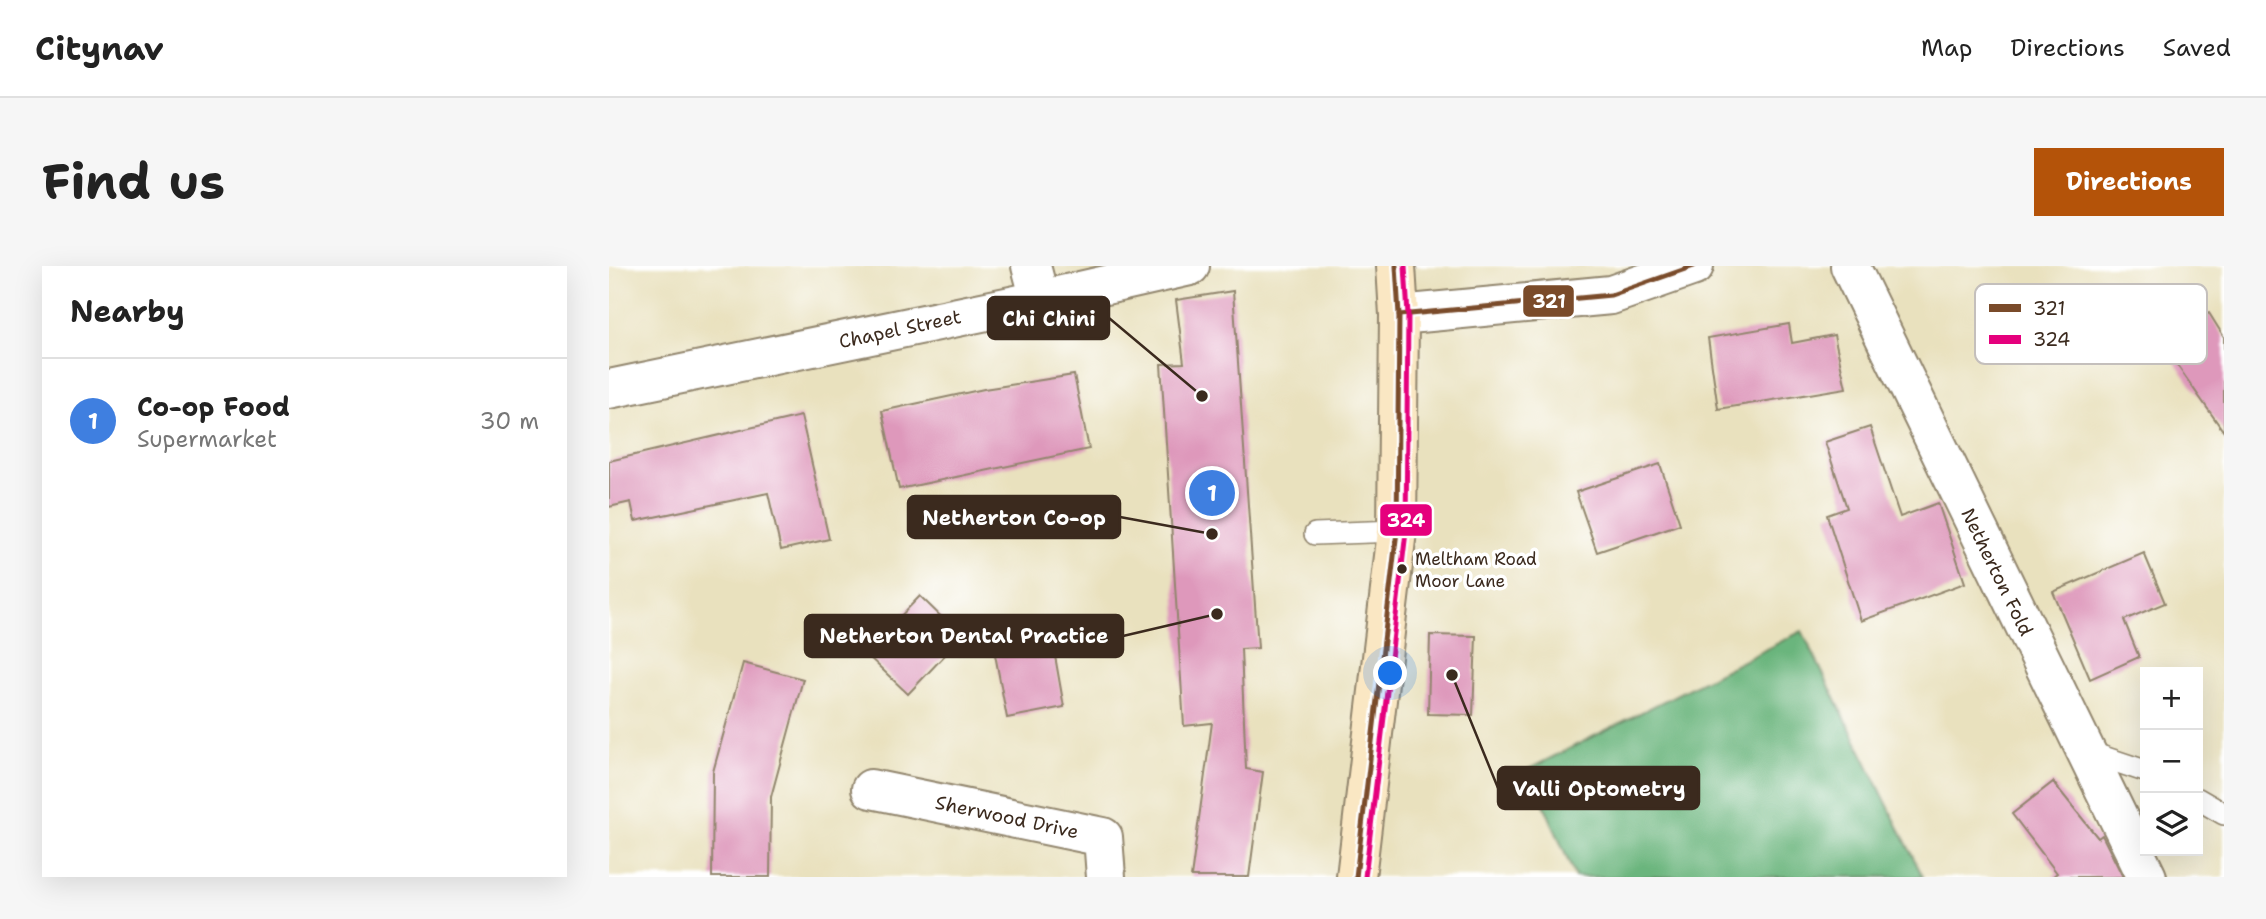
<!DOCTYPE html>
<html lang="en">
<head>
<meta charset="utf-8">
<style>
	body { margin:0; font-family:"Shantell Sans",sans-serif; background:#f6f6f6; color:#222 }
	.controls { position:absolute; right:21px; bottom:21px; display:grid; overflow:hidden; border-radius:0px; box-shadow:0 7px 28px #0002 }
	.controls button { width:63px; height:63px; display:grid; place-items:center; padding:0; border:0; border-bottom:2px solid #e0e0e0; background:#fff; color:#222; font:35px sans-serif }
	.you { position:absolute; left:782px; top:408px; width:24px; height:24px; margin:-18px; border:5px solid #fff; border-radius:50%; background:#1a73e8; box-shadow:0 0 0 10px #1a73e833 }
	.badge { display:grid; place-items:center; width:46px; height:46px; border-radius:50%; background:#b45309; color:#fff; font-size:23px; font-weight:700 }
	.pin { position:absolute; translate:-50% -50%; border:4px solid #fff; box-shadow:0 2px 7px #0006 }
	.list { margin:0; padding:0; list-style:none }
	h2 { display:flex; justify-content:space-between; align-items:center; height:91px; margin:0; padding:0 28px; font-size:30px }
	h2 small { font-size:23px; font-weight:400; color:#767676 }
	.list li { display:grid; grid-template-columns:46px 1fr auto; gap:21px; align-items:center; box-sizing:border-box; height:126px; padding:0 28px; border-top:2px solid #e0e0e0 }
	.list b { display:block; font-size:26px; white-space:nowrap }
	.list p { margin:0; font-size:23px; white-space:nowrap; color:#767676 }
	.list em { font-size:23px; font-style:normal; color:#767676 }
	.icon { flex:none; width:38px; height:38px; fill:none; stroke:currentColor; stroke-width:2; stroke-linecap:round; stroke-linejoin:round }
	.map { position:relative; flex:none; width:1615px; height:611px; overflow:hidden; border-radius:0px }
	header { display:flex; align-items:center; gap:42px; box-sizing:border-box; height:98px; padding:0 35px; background:#fff; border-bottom:2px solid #e0e0e0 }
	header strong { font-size:33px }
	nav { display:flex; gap:38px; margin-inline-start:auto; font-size:24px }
	.intro { display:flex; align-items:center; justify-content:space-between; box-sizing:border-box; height:168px; padding:0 42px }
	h1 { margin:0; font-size:49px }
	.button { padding:18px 32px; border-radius:0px; background:#b45309; color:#fff; font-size:24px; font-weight:700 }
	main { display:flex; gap:42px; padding:0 42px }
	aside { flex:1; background:#fff; border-radius:0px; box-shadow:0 7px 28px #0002 }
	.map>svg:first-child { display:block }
	.forest { fill:#6bb57d; stroke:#53704e; stroke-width:2 }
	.building { fill:#de98bb }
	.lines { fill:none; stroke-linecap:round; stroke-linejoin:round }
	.service-casing { stroke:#92866e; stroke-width:24 }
	.minor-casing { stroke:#92866e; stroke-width:42 }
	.secondary-casing { stroke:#92866e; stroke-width:42 }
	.service { stroke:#fff; stroke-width:21 }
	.minor { stroke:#fff; stroke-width:38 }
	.secondary { stroke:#fae7c3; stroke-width:38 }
	.bus-1-casing { stroke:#fff; stroke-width:10 }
	.bus-2-casing { stroke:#fff; stroke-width:10 }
	.bus-1 { stroke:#7a4b2a; stroke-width:5 }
	.bus-2 { stroke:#e5007d; stroke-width:5 }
	.bus-dot { fill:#3b2a1e; stroke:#fff; stroke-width:2.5 }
	.labels { text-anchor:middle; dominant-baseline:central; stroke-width:7; stroke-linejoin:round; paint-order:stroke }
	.bus-label { font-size:17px; fill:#3b2a1e; stroke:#fff; text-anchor:start }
	.street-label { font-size:19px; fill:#3b2a1e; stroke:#fff }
	.key { fill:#fff; stroke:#c4bfbc; stroke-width:2 }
	.key-label { font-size:19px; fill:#3b2a1e }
	.leader { fill:none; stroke:#3b2a1e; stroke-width:2.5 }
	.callout-dot { fill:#3b2a1e; stroke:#fff; stroke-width:2.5 }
	.callout { fill:#3b2a1e; stroke:#3b2a1e; stroke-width:2.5 }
	.callout-label { font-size:21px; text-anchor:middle; font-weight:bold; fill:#fff }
	.line-badge { stroke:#fff; stroke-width:2.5 }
	.badge-label { font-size:19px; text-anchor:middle; font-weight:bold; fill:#fff }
</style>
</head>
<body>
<header>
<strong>Citynav</strong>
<nav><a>Map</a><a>Directions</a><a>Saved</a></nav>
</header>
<div class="intro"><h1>Find us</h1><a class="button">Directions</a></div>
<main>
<aside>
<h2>Nearby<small></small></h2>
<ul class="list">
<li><span class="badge" style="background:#3f7fe0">1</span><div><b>Co-op Food</b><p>Supermarket</p></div><em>30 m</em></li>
</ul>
</aside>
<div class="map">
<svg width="1615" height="611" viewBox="0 0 1615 611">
	<rect width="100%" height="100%" fill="#fff"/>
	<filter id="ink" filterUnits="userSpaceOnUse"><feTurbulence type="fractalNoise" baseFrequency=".0143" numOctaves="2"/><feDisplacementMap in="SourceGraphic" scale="14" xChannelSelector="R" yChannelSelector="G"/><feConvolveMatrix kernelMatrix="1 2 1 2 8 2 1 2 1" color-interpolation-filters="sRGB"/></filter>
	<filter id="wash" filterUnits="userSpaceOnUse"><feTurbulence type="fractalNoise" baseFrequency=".00686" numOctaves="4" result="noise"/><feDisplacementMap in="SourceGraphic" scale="28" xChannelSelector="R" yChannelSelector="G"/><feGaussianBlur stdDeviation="1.57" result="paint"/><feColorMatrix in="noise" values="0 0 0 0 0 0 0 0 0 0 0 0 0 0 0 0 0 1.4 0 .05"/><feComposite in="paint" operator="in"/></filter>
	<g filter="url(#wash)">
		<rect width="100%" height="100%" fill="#e9e1be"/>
		<path class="forest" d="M1193 365 1314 611H966L920 503Z"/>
		<g id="blocks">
			<g class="building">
				<path d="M624 25 649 382 632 383 637 503 654 506 640 611H582L603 457 575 460 552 98 575 97 567 34Z"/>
				<path d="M1600 47 1615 71V166L1554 79Z"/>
				<path d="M1180 58 1183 77 1225 69 1237 122 1109 143 1099 72Z"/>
				<path d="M465 109 480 183 290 223 273 145 375 123Z"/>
				<path d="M192 150 220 273 172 284 159 227 26 255 22 236 0 241V195Z"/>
				<path d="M1261 161 1291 251 1329 237 1356 317 1252 355 1218 249 1238 242 1216 176Z"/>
				<path d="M1051 198 1071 258 988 286 967 226Z"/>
				<path d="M1535 287 1556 337 1515 354 1530 391 1481 413 1444 326Z"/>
				<path d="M311 330 353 371 299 428 256 387Z"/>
				<path d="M440 356 455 441 398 452 382 367Z"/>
				<path d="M821 369 867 370 864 449 819 448Z"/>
				<path d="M134 397 194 413 162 531 161 611H103L104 506Z"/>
				<path d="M1444 516 1489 572 1493 569 1514 611H1443L1448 607 1403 548Z"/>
			</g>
		</g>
	</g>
	<g filter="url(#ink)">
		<use href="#blocks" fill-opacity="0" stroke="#92866e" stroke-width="2"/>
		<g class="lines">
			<defs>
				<g id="service">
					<path d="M706 268 788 265"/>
					<path d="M1476 485 1536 505"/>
					<path d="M1589 533 1615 548"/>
				</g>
				<g id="minor">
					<path d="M422 0 431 34"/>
					<path d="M1241 0 1538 611"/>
					<path d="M790 49 1002 29 1085 0"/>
					<path d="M0 123 431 34 581 0"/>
					<path d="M262 523 494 571 497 611"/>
				</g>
				<path id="secondary" d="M747 611 788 265 790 49 787 0"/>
			</defs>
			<use href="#service" class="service-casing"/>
			<use href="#minor" class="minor-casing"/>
			<use href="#secondary" class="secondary-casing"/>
			<use href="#service" class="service"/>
			<use href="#minor" class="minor"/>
			<use href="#secondary" class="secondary"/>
			<defs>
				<g id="bus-1">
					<path d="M790 49 1002 29 1085 0"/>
					<path d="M747 611 788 265 790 49 787 0"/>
				</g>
				<path id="bus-2" d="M756 611 797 266 799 49 796 0"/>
			</defs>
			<use href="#bus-1" class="bus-1-casing"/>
			<use href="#bus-2" class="bus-2-casing"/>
			<use href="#bus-1" class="bus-1"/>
			<use href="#bus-2" class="bus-2"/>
		</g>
	</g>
	<circle class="bus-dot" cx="793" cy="303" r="6"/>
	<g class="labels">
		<g class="bus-label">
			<text x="806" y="293">Meltham Road<tspan x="806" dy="22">Moor Lane</tspan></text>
		</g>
		<g class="street-label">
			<text transform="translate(291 63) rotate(-12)">Chapel Street</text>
			<text transform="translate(1388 306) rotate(64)">Netherton Fold</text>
			<text transform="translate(398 551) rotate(12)">Sherwood Drive</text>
		</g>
	</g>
	<rect x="1366" y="18" width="232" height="80" rx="10" class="key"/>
	<rect x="1380" y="38" width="32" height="8" fill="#7a4b2a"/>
	<rect x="1380" y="69" width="32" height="9" fill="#e5007d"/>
	<g class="key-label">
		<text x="1424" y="49">321</text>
		<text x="1424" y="80">324</text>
	</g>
	<path class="leader" d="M593 130L500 52M603 268L511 251M608 348L514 370M843 409L889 522"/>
	<g class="callout-dot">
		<circle cx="593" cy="130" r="7"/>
		<circle cx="603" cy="268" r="7"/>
		<circle cx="608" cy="348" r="7"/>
		<circle cx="843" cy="409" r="7"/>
	</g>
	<g class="callout">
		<rect x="379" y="31" width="121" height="42" rx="7"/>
		<rect x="299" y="230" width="212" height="42" rx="7"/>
		<rect x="196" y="349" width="318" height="42" rx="7"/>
		<rect x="889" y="501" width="201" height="42" rx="7"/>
	</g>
	<g class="callout-label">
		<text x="440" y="60">Chi Chini</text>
		<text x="405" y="259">Netherton Co-op</text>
		<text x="355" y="377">Netherton Dental Practice</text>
		<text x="990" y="530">Valli Optometry</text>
	</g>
	<g class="line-badge">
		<rect x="913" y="18" width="53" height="34" rx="7" fill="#7a4b2a"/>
		<rect x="770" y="237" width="54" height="34" rx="7" fill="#e5007d"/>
	</g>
	<g class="badge-label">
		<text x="940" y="42">321</text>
		<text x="797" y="261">324</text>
	</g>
</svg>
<div class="controls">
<button>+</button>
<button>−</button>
<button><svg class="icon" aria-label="layers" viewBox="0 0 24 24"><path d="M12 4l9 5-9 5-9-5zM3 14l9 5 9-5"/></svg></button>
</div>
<div class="you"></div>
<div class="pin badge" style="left:603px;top:227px;background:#3f7fe0">1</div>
</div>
</main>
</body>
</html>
